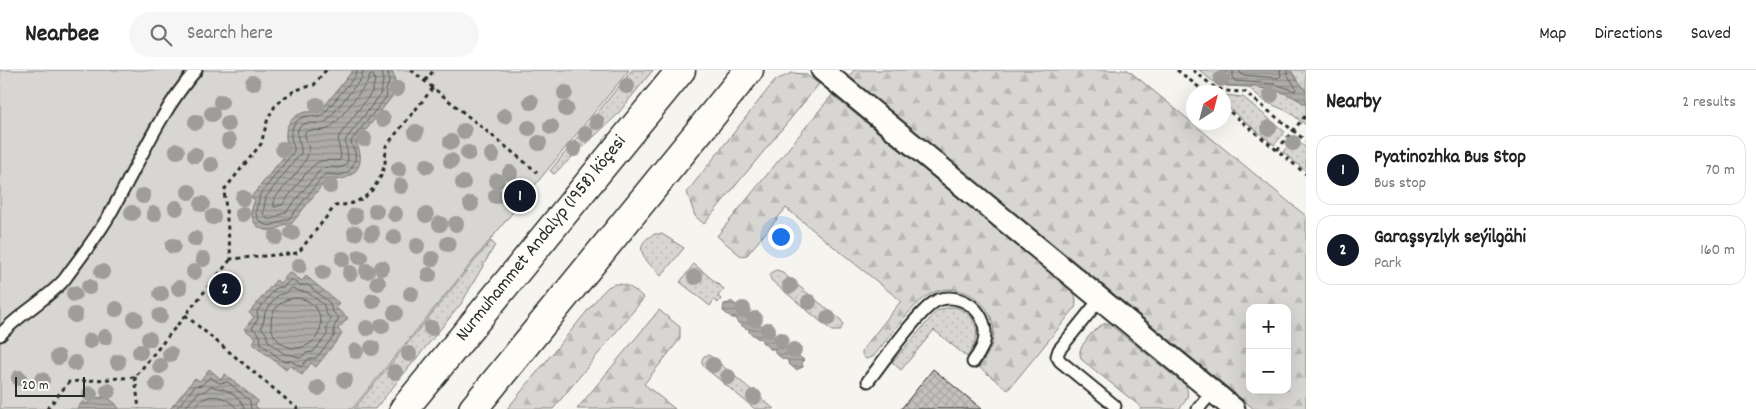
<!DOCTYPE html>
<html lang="en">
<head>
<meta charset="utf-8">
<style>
	body { margin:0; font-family:Dekko,sans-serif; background:#f6f6f6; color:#222 }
	.controls { position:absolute; right:15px; bottom:15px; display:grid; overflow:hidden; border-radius:10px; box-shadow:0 5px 20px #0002 }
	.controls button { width:45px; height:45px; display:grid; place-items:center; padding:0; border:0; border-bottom:1px solid #e0e0e0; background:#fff; color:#222; font:25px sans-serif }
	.compass { position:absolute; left:1186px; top:15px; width:45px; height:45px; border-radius:50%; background:#fff; box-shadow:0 5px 20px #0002; rotate:36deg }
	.scale { position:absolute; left:15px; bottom:12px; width:70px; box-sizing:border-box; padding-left:5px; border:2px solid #2b2b2b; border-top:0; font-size:14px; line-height:18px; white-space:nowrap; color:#2b2b2b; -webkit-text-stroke:4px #fdfcf7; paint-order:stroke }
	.you { position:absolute; left:780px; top:166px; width:18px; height:18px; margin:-12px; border:4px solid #fff; border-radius:50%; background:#1a73e8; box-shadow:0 0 0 8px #1a73e833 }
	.badge { display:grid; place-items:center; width:32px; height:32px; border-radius:50%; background:#111827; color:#fff; font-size:16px; font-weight:700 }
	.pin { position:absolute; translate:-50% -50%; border:2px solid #fff; box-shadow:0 1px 5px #0006 }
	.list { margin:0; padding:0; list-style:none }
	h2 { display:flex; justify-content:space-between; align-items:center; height:65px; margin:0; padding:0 20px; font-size:21px }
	h2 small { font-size:16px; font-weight:400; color:#767676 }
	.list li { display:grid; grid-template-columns:32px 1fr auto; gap:15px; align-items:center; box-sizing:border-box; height:70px; margin:0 10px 10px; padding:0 10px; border:1px solid #e0e0e0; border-radius:15px }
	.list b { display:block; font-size:19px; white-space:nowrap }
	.list p { margin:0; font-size:16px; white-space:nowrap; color:#767676 }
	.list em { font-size:16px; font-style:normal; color:#767676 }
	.icon { flex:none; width:28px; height:28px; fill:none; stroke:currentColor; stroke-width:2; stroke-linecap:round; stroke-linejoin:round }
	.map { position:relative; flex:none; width:1306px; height:339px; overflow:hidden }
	header { display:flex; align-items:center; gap:30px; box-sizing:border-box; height:70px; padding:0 25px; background:#fff; border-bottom:1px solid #e0e0e0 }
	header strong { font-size:24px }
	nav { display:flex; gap:28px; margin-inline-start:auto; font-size:18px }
	.search { width:350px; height:45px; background:#f6f6f6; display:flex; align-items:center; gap:12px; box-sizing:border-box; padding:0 18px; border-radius:28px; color:#767676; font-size:19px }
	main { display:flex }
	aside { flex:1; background:#fff }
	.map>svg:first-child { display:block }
	.grass { fill:url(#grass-dots); stroke:#81807e }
	.forest { fill:url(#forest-firs); stroke:#81807e; fill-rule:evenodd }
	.green { fill:#d7d6d2; stroke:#81807e }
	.water { fill:url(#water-rules); stroke:#797877 }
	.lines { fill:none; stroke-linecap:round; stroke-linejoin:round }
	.shore { stroke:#5f5f5d; stroke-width:1 }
	.building { fill:url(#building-cross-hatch); stroke:#2b2b2b }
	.service-casing { stroke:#2b2b2b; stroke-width:15 }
	.minor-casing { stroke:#2b2b2b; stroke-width:25 }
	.primary-casing { stroke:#2b2b2b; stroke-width:31 }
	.path { stroke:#2b2b2b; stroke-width:3; stroke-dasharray:4 4; stroke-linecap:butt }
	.service { stroke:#fdfcf7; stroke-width:11 }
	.minor { stroke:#fdfcf7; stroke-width:21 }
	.primary { stroke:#fdfcf7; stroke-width:28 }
	.tree { fill:#9e9d9a }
	.labels { text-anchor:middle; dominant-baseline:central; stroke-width:4; stroke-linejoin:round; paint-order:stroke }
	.street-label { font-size:19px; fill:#2b2b2b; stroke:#fdfcf7 }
</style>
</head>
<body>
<header>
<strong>Nearbee</strong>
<div class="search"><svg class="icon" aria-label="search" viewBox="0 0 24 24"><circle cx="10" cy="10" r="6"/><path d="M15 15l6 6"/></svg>Search here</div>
<nav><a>Map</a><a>Directions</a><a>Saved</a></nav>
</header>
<main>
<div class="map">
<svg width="1306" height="339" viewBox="0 0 1306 339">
	<defs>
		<pattern id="grass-dots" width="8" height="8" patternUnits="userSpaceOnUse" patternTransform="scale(1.25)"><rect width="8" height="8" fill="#d7d6d2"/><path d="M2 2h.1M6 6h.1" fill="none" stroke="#b9b8b4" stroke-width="1.8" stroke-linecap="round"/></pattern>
		<pattern id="forest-firs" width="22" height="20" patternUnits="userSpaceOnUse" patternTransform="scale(1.25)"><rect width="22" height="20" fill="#d7d6d2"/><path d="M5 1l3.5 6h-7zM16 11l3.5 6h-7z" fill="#b9b8b4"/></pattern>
		<pattern id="water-rules" width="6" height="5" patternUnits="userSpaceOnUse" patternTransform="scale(1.25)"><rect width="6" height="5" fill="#adaca9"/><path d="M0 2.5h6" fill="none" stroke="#8d8c8a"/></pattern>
		<pattern id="building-cross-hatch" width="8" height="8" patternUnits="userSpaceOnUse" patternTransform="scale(1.25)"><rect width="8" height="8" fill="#c2c1be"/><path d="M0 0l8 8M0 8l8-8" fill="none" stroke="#a7a6a3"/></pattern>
	</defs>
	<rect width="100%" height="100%" fill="#f5f4ef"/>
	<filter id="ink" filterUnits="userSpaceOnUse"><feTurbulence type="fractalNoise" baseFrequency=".02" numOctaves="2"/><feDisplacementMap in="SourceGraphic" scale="10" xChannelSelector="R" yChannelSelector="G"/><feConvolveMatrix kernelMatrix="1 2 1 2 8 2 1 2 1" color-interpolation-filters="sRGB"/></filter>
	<g filter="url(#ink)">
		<g class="grass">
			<path d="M632 0H653L616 46 554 104 550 101Z"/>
			<path d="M1199 0H1221L1229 2 1227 16 1215 13Z"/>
			<path d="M1290 0H1306V21Z"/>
			<path d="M1248 17C1269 17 1289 22 1306 35V55L1289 42 1266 32Z"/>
			<path d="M1224 25 1243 27 1285 62 1274 75 1224 34Z"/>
			<path d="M1294 68 1306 78V101L1283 82Z"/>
			<path d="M655 164H662L684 178 661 206C648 193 628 176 655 164Z"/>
			<path d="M491 171 495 175 461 234 375 339H354Z"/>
			<path d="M694 194 724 219 718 226 721 229 718 233 714 230 710 236 680 212Z"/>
			<path d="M777 200 780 201 841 250 843 254 840 261H832L772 211C768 206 770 201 777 200Z"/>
			<path d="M955 237C980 246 982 266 967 287L934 260 901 300 892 292 937 241 946 238Z"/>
			<path d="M708 285 712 287 774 339H755L704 297C701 293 701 291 704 286Z"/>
		</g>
		<g class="forest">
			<path d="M854 0H1128L1306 146V339H1254L849 6ZM1250 238H1287V320H1250Z"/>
			<path d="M792 3 805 4 819 14 704 154 695 146 687 122 769 18 776 10Z"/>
			<path d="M832 25 1072 220C1076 226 1077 232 1075 238L1008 320 979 297C985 288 991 280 993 270 999 238 967 212 937 221 916 227 888 269 873 287L866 289C862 286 861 283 863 279L901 231 786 138 747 185 741 186 717 166Z"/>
			<path d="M614 214C627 213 635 220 644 228L553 339H507L601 224 608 217Z"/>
			<path d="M659 240 680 257V269L644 314 675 339H577Z"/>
			<path d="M1108 253 1185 315C1191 325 1186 331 1179 339H1140L1141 337 1082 290C1080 286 1079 282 1081 278 1086 269 1097 254 1108 253Z"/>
		</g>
		<path class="green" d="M0 0H629L352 339H0Z"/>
		<g class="water">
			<path d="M353 0H392C396 8 395 14 391 21L394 24 356 73C369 95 351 114 327 109L289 157 285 154C265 170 243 153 255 130L251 127 290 79C277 58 296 36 319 43Z"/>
			<path d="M1221 0H1290L1306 21V35C1282 16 1256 18 1227 16L1229 3Z"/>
			<path d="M290 202 302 211 306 206 339 233 336 238 348 248 338 259 342 264 316 297 311 293 302 305 290 295 286 300 252 273 256 268 244 259 254 247 249 243 276 210 280 213Z"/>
			<path d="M731 231 740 238 742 243 745 242 752 249 754 253 757 252 765 259V262L770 263 778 269V273H783L791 280 792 283 796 284 804 290 802 292 803 297 796 300 788 293V290L783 289 775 283V279H770L762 272V269L757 268 749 262V259L745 258 737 252 736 248H732L723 241 724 234 729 233Z"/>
			<path d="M209 299 221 309 225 304 258 331 255 336 259 339H170L195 308 200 311Z"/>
			<path d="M102 327C110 329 115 331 119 339H77L83 331 87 334 93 329Z"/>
		</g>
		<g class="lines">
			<g class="shore">
				<path d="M357 0 356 5 322 46C317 49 313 45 307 46 298 47 290 57 291 66 291 72 295 76 294 81L259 126C260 132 256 136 256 142 256 146 258 150 262 153 272 160 279 150 289 149L324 105C330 103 335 106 341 105 351 103 357 92 355 82 354 78 351 76 351 71L387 26 386 20 389 12 388 0"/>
				<path d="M363 0 361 9 327 51C317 57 308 49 299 57 294 67 302 73 301 83L266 127 263 143 267 149C273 151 279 144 286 142L321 99C330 95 338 101 346 95 351 85 344 78 346 69L380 25 383 11 382 0"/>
				<path d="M1233 0V9L1235 11 1275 14 1295 21 1296 18 1287 4V0"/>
				<path d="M1239 0 1242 5 1278 8 1281 6 1280 0"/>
				<path d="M373 5 375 10 372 22 339 66C336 76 343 82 340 90 334 92 328 89 321 91 309 95 291 124 282 135L274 137V129C283 118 307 94 309 81 309 74 304 68 305 62 312 58 320 63 328 59 339 52 358 24 367 13L370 6Z"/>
				<path d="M291 210 300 215H308L330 233 332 241 339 248 334 257V266L316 288 308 289 301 297 291 291 284 292 261 274 260 265 252 258 258 249 257 241 276 218 283 217Z"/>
				<path d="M292 218 299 221 307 222 324 235 326 243 331 249 327 256V265L313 282 306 283 300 288 293 285 284 284 268 271 266 263 261 257 264 250 265 242 278 225 286 223Z"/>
				<circle cx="296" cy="253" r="25"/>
				<path d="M176 339 195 316 202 315 210 307 219 313 228 312 250 331 251 339"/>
				<path d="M184 339 198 323 205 321 211 316C217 319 223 318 228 321 234 324 243 332 244 339"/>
				<path d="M194 339C196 336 199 331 202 330 214 322 229 328 237 339"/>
			</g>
		</g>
		<path class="building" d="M933 299 982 339H901Z"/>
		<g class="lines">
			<defs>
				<g id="service">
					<path d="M1100 229 1059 280 1057 286 1060 291 1115 336"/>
					<path d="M0 265C19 244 45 231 64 210 79 189 97 167 110 144 138 95 159 43 196 0"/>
					<path d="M868 311C882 293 921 237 938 230 961 222 986 240 985 265 985 275 979 284 973 292"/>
					<path d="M1198 339 1213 321"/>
				</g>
				<path id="minor" d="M822 0 1234 339"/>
				<g id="primary">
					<path d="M404 339 681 0"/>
					<path d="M473 339 749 0"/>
				</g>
			</defs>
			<use href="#service" class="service-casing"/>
			<use href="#minor" class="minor-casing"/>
			<use href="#primary" class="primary-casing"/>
			<g class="path">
				<path d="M326 0 314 15 296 20 285 27 275 36 268 48 261 74 224 120 231 189 298 183 335 136 350 134 364 128 374 118 381 106 385 94 386 76 433 18"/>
				<path d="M411 0 537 102"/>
				<path d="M1177 0 1205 22"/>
				<path d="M1193 0 1214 17 1226 21 1245 22 1306 71"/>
				<path d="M425 11 434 0"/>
				<path d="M1224 37 1306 104"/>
				<path d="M1277 80 1306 45"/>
				<path d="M185 245 298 339"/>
				<path d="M135 307 139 339"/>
				<path d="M47 339 69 312 135 307 231 189"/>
			</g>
			<use href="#service" class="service"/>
			<use href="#minor" class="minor"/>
			<use href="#primary" class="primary"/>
		</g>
		<g class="tree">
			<circle cx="1221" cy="9" r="8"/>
			<circle cx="253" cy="13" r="8"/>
			<circle cx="627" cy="16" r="8"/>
			<circle cx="397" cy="19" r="8"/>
			<circle cx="565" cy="23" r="8"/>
			<circle cx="1271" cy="25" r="8"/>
			<circle cx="221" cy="32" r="8"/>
			<circle cx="531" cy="32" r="8"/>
			<circle cx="317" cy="35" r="8"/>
			<circle cx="566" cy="39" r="8"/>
			<circle cx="212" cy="44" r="8"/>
			<circle cx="505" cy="46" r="8"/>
			<circle cx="383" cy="49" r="8"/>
			<circle cx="196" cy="52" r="8"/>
			<circle cx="597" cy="52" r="8"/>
			<circle cx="228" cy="54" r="8"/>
			<circle cx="551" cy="57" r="8"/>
			<circle cx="529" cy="58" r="8"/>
			<circle cx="1269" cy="58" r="8"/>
			<circle cx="464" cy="61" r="8"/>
			<circle cx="416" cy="62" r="8"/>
			<circle cx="586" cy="64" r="8"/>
			<circle cx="364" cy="69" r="8"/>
			<circle cx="229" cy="71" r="8"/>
			<circle cx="451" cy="72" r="8"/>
			<circle cx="539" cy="73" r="8"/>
			<circle cx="1293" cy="73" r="8"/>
			<circle cx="283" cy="79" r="8"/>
			<circle cx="574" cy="79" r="8"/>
			<circle cx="177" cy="81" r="8"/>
			<circle cx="468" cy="83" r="8"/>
			<circle cx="195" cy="85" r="8"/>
			<circle cx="492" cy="85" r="8"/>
			<circle cx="451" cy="91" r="8"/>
			<circle cx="211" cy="95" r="8"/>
			<circle cx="427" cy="96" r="8"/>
			<circle cx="399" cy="99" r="8"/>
			<circle cx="510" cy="103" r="8"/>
			<circle cx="497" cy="111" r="8"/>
			<circle cx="463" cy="113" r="8"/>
			<circle cx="330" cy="116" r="8"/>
			<circle cx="401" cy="116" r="8"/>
			<circle cx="189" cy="122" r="8"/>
			<circle cx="143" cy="126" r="8"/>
			<circle cx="496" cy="126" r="8"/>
			<circle cx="243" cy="128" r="8"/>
			<circle cx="202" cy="134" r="8"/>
			<circle cx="471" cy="134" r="8"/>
			<circle cx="176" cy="138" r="8"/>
			<circle cx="376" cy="141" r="8"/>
			<circle cx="132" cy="143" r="8"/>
			<circle cx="154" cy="144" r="8"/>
			<circle cx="243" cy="144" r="8"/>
			<circle cx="395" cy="144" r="8"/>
			<circle cx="426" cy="145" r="8"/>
			<circle cx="355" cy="146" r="8"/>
			<circle cx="213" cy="147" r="8"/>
			<circle cx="440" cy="154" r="8"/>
			<circle cx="456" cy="154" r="8"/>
			<circle cx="292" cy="163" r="8"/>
			<circle cx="355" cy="163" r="8"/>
			<circle cx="372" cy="163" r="8"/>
			<circle cx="276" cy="167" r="8"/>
			<circle cx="394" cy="167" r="8"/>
			<circle cx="195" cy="169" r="8"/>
			<circle cx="448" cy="174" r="8"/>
			<circle cx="173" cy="176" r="8"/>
			<circle cx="417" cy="176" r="8"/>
			<circle cx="360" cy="187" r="8"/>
			<circle cx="203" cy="189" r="8"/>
			<circle cx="343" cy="189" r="8"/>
			<circle cx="432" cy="189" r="8"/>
			<circle cx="299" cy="196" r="8"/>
			<circle cx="382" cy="198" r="8"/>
			<circle cx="367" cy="201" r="8"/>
			<circle cx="102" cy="202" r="8"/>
			<circle cx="194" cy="202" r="8"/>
			<circle cx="323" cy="202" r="8"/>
			<circle cx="350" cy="203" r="8"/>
			<circle cx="429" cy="205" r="8"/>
			<circle cx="695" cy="207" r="8"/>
			<circle cx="232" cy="210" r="8"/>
			<circle cx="378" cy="213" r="8"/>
			<circle cx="790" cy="216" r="8"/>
			<circle cx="89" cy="217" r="8"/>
			<circle cx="179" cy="218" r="8"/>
			<circle cx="74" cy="224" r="8"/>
			<circle cx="161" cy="224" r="8"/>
			<circle cx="411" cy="224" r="8"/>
			<circle cx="219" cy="226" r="8"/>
			<circle cx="373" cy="231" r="8"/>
			<circle cx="809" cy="232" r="8"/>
			<circle cx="116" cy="239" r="8"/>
			<circle cx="743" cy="239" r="8"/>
			<circle cx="395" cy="243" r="8"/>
			<circle cx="75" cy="245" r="8"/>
			<circle cx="160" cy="246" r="8"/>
			<circle cx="828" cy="248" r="8"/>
			<circle cx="135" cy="249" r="8"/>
			<circle cx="755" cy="249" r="8"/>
			<circle cx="382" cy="256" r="8"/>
			<circle cx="367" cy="258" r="8"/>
			<circle cx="431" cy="258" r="8"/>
			<circle cx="768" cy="260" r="8"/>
			<circle cx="105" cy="267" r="8"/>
			<circle cx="149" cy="269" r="8"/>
			<circle cx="781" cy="270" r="8"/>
			<circle cx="90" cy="271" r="8"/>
			<circle cx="372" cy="278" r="8"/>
			<circle cx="794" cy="280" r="8"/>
			<circle cx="356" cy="281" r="8"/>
			<circle cx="140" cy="282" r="8"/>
			<circle cx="170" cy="284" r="8"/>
			<circle cx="409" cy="284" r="8"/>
			<circle cx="58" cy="287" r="8"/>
			<circle cx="118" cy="292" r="8"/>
			<circle cx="75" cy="293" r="8"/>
			<circle cx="713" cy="295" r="8"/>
			<circle cx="160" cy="296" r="8"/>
			<circle cx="395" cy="302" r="8"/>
			<circle cx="728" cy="307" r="8"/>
			<circle cx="19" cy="308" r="8"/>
			<circle cx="42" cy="310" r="8"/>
			<circle cx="345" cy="310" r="8"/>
			<circle cx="157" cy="314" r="8"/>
			<circle cx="318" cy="318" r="8"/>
			<circle cx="108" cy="321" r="8"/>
			<circle cx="90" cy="324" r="8"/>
			<circle cx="754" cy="327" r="8"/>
		</g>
	</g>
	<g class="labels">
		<g class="street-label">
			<text transform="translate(542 169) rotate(-51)">Nurmuhammet Andalyp (1958) köçesi</text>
		</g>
	</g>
</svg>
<div class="controls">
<button>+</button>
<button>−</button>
</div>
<svg class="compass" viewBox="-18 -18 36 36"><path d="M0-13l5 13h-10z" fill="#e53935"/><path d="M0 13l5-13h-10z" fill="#767676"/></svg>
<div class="scale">20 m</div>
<div class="you"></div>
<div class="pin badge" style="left:520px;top:126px">1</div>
<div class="pin badge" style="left:225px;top:219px">2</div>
</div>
<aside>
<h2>Nearby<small>2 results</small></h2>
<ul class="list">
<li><span class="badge">1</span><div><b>Pyatinozhka Bus Stop</b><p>Bus stop</p></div><em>70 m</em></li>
<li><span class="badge">2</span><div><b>Garaşsyzlyk seýilgähi</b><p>Park</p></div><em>160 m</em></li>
</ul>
</aside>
</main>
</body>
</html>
